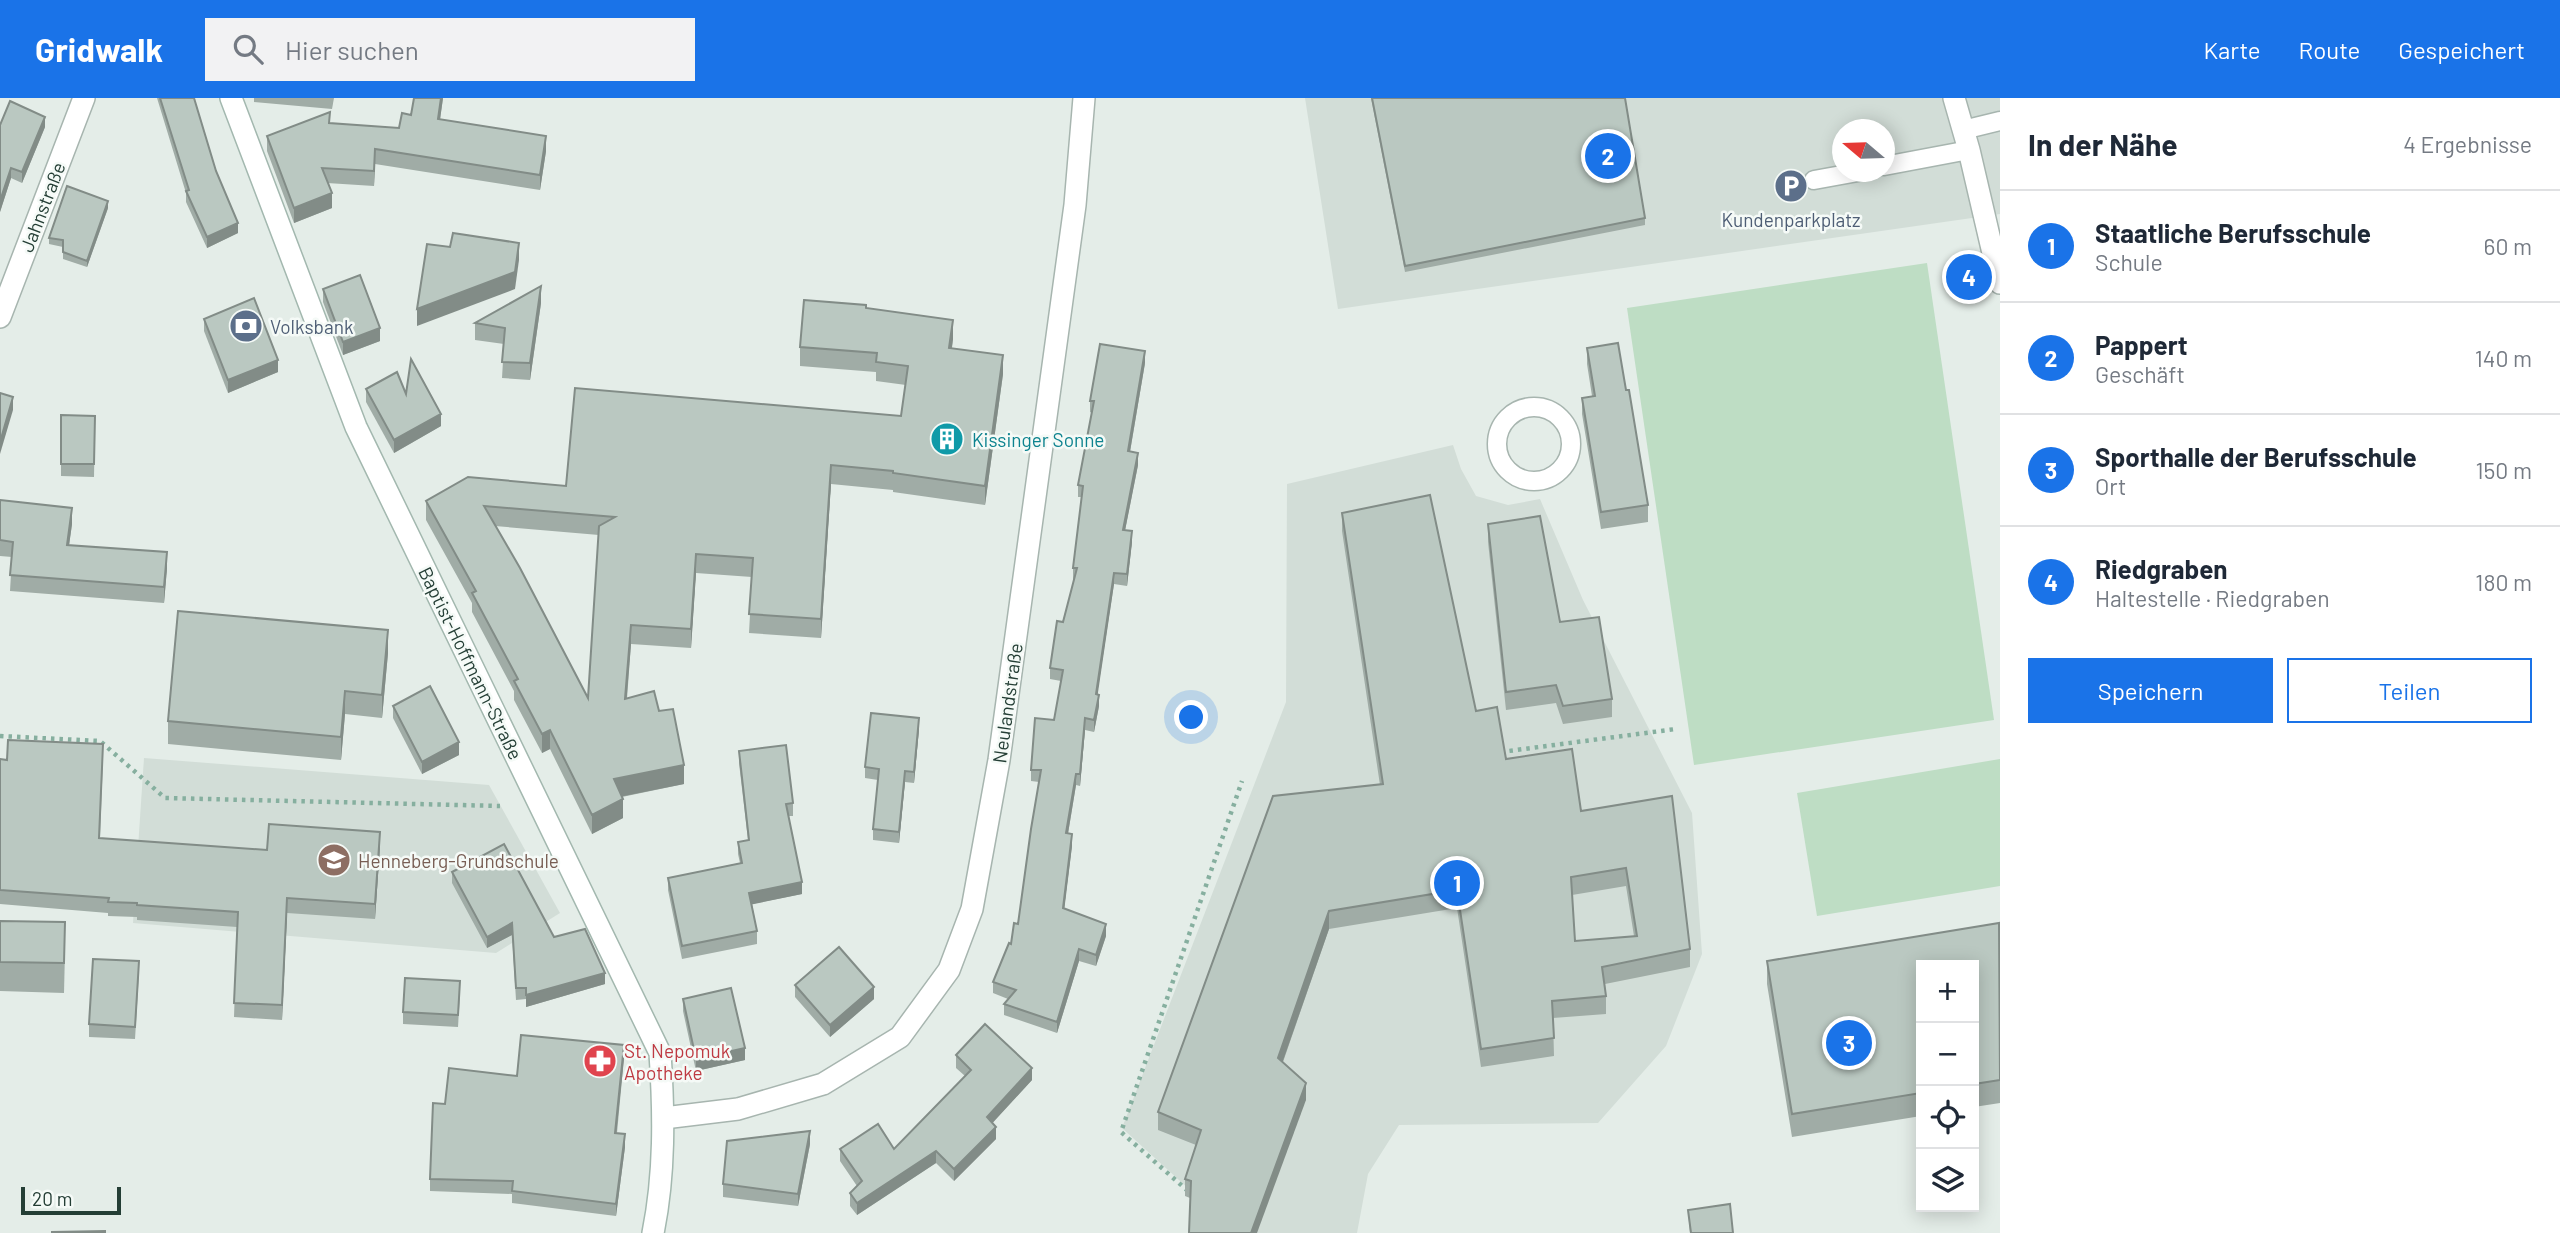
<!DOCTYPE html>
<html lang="de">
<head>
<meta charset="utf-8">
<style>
	body { margin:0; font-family:Barlow,sans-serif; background:#f2f2f3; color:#1f2937 }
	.controls { position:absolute; right:21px; bottom:21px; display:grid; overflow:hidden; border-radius:0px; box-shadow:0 4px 18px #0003 }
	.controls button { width:63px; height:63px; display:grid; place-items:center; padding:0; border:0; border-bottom:2px solid #e0e1e3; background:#fff; color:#1f2937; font:35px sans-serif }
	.compass { position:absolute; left:1832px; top:21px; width:63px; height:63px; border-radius:50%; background:#fff; box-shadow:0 4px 18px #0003; rotate:289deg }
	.scale { position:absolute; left:21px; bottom:18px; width:100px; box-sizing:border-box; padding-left:7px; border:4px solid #243e35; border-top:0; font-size:19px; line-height:24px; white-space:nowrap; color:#243e35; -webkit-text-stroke:5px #f5faf7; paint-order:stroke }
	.you { position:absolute; left:1192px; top:620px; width:24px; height:24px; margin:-18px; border:5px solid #fff; border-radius:50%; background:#1a73e8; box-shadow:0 0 0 10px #1a73e833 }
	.badge { display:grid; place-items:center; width:46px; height:46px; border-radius:50%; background:#1a73e8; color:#fff; font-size:23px; font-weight:700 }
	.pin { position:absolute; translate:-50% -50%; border:4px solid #fff; box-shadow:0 2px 7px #0006 }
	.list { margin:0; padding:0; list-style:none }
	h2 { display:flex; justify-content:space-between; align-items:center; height:91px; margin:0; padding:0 28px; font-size:30px }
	h2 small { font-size:23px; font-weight:400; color:#747a83 }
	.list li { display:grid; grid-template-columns:46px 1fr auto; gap:21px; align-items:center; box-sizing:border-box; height:112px; padding:0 28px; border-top:2px solid #e0e1e3 }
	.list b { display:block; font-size:26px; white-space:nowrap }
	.list p { margin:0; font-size:23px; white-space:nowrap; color:#747a83 }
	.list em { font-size:23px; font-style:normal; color:#747a83 }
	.actions { display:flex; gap:14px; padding:21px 28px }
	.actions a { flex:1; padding:16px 0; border:2px solid #1a73e8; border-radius:0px; text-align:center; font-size:24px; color:#1a73e8 }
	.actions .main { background:#1a73e8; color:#fff }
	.icon { flex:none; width:38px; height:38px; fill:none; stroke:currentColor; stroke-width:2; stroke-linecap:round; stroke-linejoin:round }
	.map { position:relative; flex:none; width:2000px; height:1135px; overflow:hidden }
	header { display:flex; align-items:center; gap:42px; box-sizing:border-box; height:98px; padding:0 35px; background:#1a73e8; color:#fff }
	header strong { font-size:33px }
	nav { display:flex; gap:38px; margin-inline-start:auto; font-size:24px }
	.search { width:490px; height:63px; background:#f2f2f3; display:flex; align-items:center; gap:18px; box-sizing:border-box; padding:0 24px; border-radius:0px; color:#747a83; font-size:26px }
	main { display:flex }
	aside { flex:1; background:#fff }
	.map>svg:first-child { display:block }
	.built { fill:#d2ddd7; fill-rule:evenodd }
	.green { fill:#beddc4 }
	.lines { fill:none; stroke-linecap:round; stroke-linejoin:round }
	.lane-casing { stroke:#a7b5af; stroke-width:21 }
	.street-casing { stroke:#a7b5af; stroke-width:24 }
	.secondary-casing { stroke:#a3b8af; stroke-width:24 }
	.path { stroke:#86af9f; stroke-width:4.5; stroke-dasharray:3.5 5; stroke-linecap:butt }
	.lane { stroke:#fff; stroke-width:18 }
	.street { stroke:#fff; stroke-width:21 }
	.secondary { stroke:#fff; stroke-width:21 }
	.wall { fill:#a0aca6; fill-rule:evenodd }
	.shaded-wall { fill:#828c87 }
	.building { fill:#bac8c1; stroke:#828c87; stroke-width:2; fill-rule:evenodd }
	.labels { text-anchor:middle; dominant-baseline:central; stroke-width:5; stroke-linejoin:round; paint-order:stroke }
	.street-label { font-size:19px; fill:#243e35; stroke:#f5faf7 }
	.service-label { font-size:19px; fill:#4e5e75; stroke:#f5faf7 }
	.culture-label { font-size:19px; fill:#0d838f; stroke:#f5faf7; text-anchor:start }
	.education-label { font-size:19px; fill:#785e54; stroke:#f5faf7; text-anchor:start }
	.health-label { font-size:19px; fill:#be3a42; stroke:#f5faf7; text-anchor:start }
</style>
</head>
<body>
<header>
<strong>Gridwalk</strong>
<div class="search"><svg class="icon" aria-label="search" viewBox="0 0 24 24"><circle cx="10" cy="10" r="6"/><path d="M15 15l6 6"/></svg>Hier suchen</div>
<nav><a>Karte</a><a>Route</a><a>Gespeichert</a></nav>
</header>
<main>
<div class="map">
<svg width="2000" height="1135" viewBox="0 0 2000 1135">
	<rect width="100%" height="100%" fill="#e4ede8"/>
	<g class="built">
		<path d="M1305 0H2000V116L1338 211ZM1842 32H1884V74H1842Z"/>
		<path d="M1453 347 1461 371 1476 398 1508 407 1540 401 1583 502 1692 715 1702 856 1666 948 1598 1025 1399 1027 1368 1076 1357 1135H1237L1122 1030 1286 604 1287 386Z"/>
		<path d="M144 660 489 687 560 815 496 855 133 825Z"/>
	</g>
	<g class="green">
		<path d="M1927 165 1994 622 1694 667 1627 210Z"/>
		<path d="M2000 661V788L1817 818 1797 695Z"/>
	</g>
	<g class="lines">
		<defs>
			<g id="lane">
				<path d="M1963 32 2000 23"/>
				<path d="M1884 68 1969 52"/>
				<path d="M1814 82 1858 74"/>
				<circle cx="1534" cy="346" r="37"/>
			</g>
			<g id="street">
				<path d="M1954 0 1969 52 2000 185"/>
				<path d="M0 219 84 0"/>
				<path d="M664 1020 738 1011 823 986 900 939 949 872 972 811 999 662 1075 107 1084 0"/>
			</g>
			<path id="secondary" d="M231 0 356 329 660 955C664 1015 665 1076 653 1135"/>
		</defs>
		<use href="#lane" class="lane-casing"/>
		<use href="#street" class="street-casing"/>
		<use href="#secondary" class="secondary-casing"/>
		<g class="path">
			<path d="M0 638 100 643 165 700 500 708"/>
			<path d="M1501 654 1676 631"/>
			<path d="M1188 1093 1121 1034 1242 683"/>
		</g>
		<use href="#lane" class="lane"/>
		<use href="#street" class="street"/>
		<use href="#secondary" class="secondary"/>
	</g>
	<g class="wall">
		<path d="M157 0H194L216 73 238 135 207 150 186 104V95Z"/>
		<path d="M254 0H334L332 11 254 4Z"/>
		<path d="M443 0 440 21 546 53 540 92 375 66 374 88 327 85 332 110 294 125 267 53V38L330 26 399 30 411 17Z"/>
		<path d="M1371 0H1625L1645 120V127L1405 174Z"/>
		<path d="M0 27 45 29 22 85 11 80 0 114Z"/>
		<path d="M108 110 87 169 63 161V149L49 146V140Z"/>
		<path d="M323 191 380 243 343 257 323 204Z"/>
		<path d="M541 205 530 282 502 280 504 246 475 242V225Z"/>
		<path d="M866 210 953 241 952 250 1003 276 985 407 893 394V392L831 386 821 540 749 535 752 479 696 475 691 550 631 546 627 601 659 613 684 686 622 699 623 720 592 736 550 651 542 655 514 602V593L472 514V505L426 422V403L566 388 901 318 906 287 876 283V274L800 268V249ZM495 428 599 437 588 600Z"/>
		<path d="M204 221 278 274 228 295 204 233Z"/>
		<path d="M1587 250 1626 292 1648 407V424L1601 431 1582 316V300L1592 298 1587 266Z"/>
		<path d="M1145 265 1130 354 1138 367 1125 432 1132 444 1127 488 1114 486 1097 597 1099 608 1094 634 1085 632 1080 688 1076 687 1068 736 1072 748 1064 811 1106 838 1096 868 1079 863 1057 935 1004 917V906L1008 901 993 895V884L1011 846 1018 826 1039 684 1031 683V672L1054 622 1061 583 1050 581V570L1074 482 1073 481V470L1082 399H1078V387L1092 315 1090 314V303Z"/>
		<path d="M366 291 406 296 441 328 394 355 366 304Z"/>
		<path d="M61 317 95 318 94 379 61 378Z"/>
		<path d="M0 402 72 426 69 447 167 470 164 505 10 493 12 459 0 458Z"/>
		<path d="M1342 415 1476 613 1506 661 1581 713 1690 851V869L1605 886 1606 898V916L1553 920 1554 958 1481 969 1457 810 1329 831 1283 964 1306 1002 1190 1100 1185 1098V1081L1196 1047 1158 1032V1014L1380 687 1342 433ZM1626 788 1634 838 1575 843 1572 797Z"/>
		<path d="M1488 426 1560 524 1612 601V619L1563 626 1556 605 1506 612 1488 444Z"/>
		<path d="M388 555 382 620 345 616 341 662 168 646V623Z"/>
		<path d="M393 608 459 657 422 676 393 620Z"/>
		<path d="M919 631 914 685 905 684 899 745 873 742V731L878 682 865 680V669Z"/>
		<path d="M739 653 793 705V718H788L802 796 752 806 757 833V846L682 861 668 792V780L740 765 738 756V744L748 742 739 665Z"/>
		<path d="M103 660 100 740 267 752 380 748 375 821 287 815 282 922 234 919 237 829 137 822V819L108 818V815L0 806V661Z"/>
		<path d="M452 774 554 839 605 886 526 909V901L516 902 512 837 487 850 452 785Z"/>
		<path d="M0 823 65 853 64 895 0 893Z"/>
		<path d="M2000 828V1005L1974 1009V867H1921V1018L1792 1039 1767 886V863Z"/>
		<path d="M139 875 135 941 89 939V926Z"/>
		<path d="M795 887 874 901 830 939 795 899Z"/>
		<path d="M460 895 458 929 403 926V914Z"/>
		<path d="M683 901 745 962 696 973 683 913Z"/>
		<path d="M956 957 1032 982 992 1025 996 1041 954 1083 936 1065 857 1117 850 1108V1095L857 1088 840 1063V1051H894L965 978 956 970Z"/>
		<path d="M624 960 617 1035 625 1049 616 1118 512 1105V1096L430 1093V1081L517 978Z"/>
		<path d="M810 1046 798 1108 723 1099V1086Z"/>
		<path d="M1688 1112 1733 1135H1690Z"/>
	</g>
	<g class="shaded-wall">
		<path d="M441 0H443L438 36V21Z"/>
		<path d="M45 19V29L22 85V74Z"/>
		<path d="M546 38V53L540 92V77Z"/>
		<path d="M375 51V66L374 88V73Z"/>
		<path d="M11 70V80L0 114V103Z"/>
		<path d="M332 95V110L294 125V110Z"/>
		<path d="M108 103V110L87 169V163Z"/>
		<path d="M238 125V135L207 150V139Z"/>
		<path d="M519 145V162L515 191 417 228V211Z"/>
		<path d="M541 188V205L530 282V265Z"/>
		<path d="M953 222V241L949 269V250Z"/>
		<path d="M380 230V243L343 257V244Z"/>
		<path d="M1145 253V265L1128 365V353Z"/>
		<path d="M1003 257V276L985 407V388Z"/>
		<path d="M278 262V274L228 295V282Z"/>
		<path d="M13 299V312L0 356V344Z"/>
		<path d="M441 316V328L394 355V342Z"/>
		<path d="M1138 355V367L1123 443V432Z"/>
		<path d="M831 367V386L821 540V521Z"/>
		<path d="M72 410V426L67 462V447Z"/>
		<path d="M1132 433V444L1127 488V476Z"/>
		<path d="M167 454V470L164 505V489Z"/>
		<path d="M696 456V475L691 550V531Z"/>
		<path d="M1114 475V486L1096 608V596Z"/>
		<path d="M631 527V546L625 620V601Z"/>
		<path d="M388 532V555L382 620V597Z"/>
		<path d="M345 593V616L341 662V639Z"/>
		<path d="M1099 597V608L1094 634V622Z"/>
		<path d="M919 620V631L914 685V674Z"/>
		<path d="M1085 620V632L1080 688V676Z"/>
		<path d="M550 632V651L542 655V636Z"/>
		<path d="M459 644V657L422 676V664Z"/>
		<path d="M684 667V686L614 700V681Z"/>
		<path d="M905 673V684L899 745V734Z"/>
		<path d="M1076 676V687L1066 747V735Z"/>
		<path d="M623 701V720L592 736V717Z"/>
		<path d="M380 734V748L375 821V806Z"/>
		<path d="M1072 736V748L1063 822V810Z"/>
		<path d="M802 784V796L749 807V795Z"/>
		<path d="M287 800V815L282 922V907Z"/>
		<path d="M1329 813V831L1278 977V960Z"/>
		<path d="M512 825V837L487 850V839Z"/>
		<path d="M1106 826V838L1096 868V857Z"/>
		<path d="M1079 851V863L1057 935V924Z"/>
		<path d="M605 875V886L526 909V897Z"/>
		<path d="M874 889V901L830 939V927Z"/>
		<path d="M624 947V960L615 1048V1035Z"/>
		<path d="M745 950V962L696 973V961Z"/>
		<path d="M1032 970V982L987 1031V1019Z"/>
		<path d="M1306 985V1002L1257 1135H1251Z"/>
		<path d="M996 1029V1041L954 1083V1071Z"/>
		<path d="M810 1033V1046L798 1108V1096Z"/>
		<path d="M625 1036V1049L616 1118V1106Z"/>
		<path d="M936 1053V1065L857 1117V1105Z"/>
	</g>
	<g class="building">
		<path d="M160 0H194L216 73 238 125 207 139 186 93 189 92Z"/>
		<path d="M414 0H441L438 21 546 38 540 77 375 51 374 73 322 70 332 95 294 110 267 38 330 14 329 25 399 30 402 15 411 17Z"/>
		<path d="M1372 0H1625L1645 120 1405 168Z"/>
		<path d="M10 3 45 19 22 74 11 70 0 103V27Z"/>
		<path d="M67 88 108 103 87 163 63 154V142L49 140Z"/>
		<path d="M453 135 519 145 515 174 417 211 427 146 450 149Z"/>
		<path d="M360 177 380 230 343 244 323 191Z"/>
		<path d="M541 188 530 265 502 264 505 230 475 225Z"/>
		<path d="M254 200 278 262 228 282 204 221Z"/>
		<path d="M804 202 866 207V210L953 222 949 250 1003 257 985 388 893 375V373L831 367 821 521 749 516 753 460 696 456 691 531 631 527 625 601 654 593 659 613 673 611 684 667 614 681 623 701 592 717 550 632 542 636 514 583 518 581 472 495 476 493 426 403 468 379 566 388 575 290 901 318 908 268 876 264 877 255 800 249ZM484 408 615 419 599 428 588 600 520 470Z"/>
		<path d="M1618 245 1626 292H1629L1648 407 1601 414 1582 300 1595 298 1587 250Z"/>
		<path d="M1100 246 1145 253 1128 353 1138 355 1123 432 1132 433 1127 476 1114 475 1096 596 1099 597 1094 622 1085 620 1080 676H1076L1066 735 1072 736 1063 810 1106 826 1096 857 1079 851 1057 924 1004 906 1016 892 993 884 1009 845 1011 846 1014 825 1018 826 1031 731 1041 672H1031L1035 620 1054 622 1063 572 1050 570 1057 523 1063 524 1077 470H1073L1083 388 1078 387 1094 303H1090Z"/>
		<path d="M411 261 441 316 394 342 366 291 397 274 406 296Z"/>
		<path d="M0 295 13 299 0 344Z"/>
		<path d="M61 317 95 318 94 366H61Z"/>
		<path d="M1430 397 1476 613 1497 609 1506 661 1572 651 1581 713 1672 698 1690 851 1602 869 1606 898 1552 903 1554 940 1481 951 1457 792 1329 813 1278 960 1306 985 1251 1135H1189L1191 1083 1185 1081 1201 1032 1158 1014 1273 698 1383 686 1342 415ZM1626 770 1637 838 1575 843 1571 779Z"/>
		<path d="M0 402 72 410 67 447 167 454 164 489 10 477 13 444 0 442Z"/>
		<path d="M1540 418 1560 524 1599 519 1612 601 1563 608 1556 587 1506 594 1488 426Z"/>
		<path d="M178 513 388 532 382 597 345 593 341 639 168 623Z"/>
		<path d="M430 588 459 644 422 664 393 608Z"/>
		<path d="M871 615 919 620 914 674 905 673 899 734 873 731 879 671 865 669Z"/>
		<path d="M8 642 103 646 99 740 267 752 269 726 380 734 375 806 287 800 282 907 234 905 238 814 137 807V805L108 804 109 800 0 792V661L7 662Z"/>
		<path d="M786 647 793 705 786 706 802 784 749 795 757 833 682 848 668 780 742 765 738 744 749 742 739 653Z"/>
		<path d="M504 746 554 839 585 831 605 875 526 897V890H516L512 825 487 839 452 774Z"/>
		<path d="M0 823 65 824 64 865 0 864Z"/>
		<path d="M1999 825 2000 982 1974 986V867H1921V995L1792 1016 1767 863Z"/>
		<path d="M839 849 874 889 830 927 795 887Z"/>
		<path d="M93 861 139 863 135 929 89 926Z"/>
		<path d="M405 880 460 883 458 917 403 914Z"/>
		<path d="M731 890 745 950 696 961 683 901Z"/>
		<path d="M985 926 1032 970 987 1019 996 1029 954 1071 936 1053 857 1105 850 1095 862 1083 840 1051 878 1026 894 1051 971 972 956 957Z"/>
		<path d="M521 937 624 947 615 1035 625 1036 616 1106 512 1093 513 1083 430 1081 433 1005 445 1006 449 970 517 978Z"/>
		<path d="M810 1033 798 1096 723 1086 727 1043Z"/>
		<path d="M1730 1106 1733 1135H1691L1688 1112Z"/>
		<path d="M105 1133V1135H52V1134Z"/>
	</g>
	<defs>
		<symbol id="parking-disc" viewBox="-11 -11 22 22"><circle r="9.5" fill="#5c6f8a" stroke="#f5faf7"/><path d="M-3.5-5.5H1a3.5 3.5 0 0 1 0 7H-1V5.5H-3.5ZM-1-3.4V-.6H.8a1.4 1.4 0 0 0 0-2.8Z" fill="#fff"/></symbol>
		<symbol id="bank-disc" viewBox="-11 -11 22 22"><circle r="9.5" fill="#5c6f8a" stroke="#f5faf7"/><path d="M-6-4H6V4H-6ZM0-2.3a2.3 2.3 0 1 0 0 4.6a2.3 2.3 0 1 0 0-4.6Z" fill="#fff"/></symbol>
		<symbol id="building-disc" viewBox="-11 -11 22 22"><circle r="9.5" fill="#0f9aa8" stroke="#f5faf7"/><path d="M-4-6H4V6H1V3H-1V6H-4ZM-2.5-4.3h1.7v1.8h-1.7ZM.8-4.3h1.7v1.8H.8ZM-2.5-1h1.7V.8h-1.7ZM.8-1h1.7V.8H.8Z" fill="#fff"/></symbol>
		<symbol id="school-disc" viewBox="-11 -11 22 22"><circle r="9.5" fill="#8d6e63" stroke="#f5faf7"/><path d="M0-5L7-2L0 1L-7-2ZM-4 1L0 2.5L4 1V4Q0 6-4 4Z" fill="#fff"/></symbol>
		<symbol id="pharmacy-disc" viewBox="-11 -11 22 22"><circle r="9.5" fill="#e0444e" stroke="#f5faf7"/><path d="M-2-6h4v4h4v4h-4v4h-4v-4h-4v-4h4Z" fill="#fff"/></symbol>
	</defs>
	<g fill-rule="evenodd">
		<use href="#parking-disc" x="1772" y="69" width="38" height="38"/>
		<use href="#bank-disc" x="227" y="209" width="38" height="38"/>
		<use href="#building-disc" x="928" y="322" width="38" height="38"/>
		<use href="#school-disc" x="315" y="743" width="38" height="38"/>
		<use href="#pharmacy-disc" x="581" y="944" width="38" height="38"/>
	</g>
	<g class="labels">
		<g class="street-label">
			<text transform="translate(42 109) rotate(-69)">Jahnstraße</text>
			<text transform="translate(471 565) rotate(64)">Baptist-Hoffmann-Straße</text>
			<text transform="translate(1007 605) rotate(-82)">Neulandstraße</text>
		</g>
		<g class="service-label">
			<text x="1791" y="121">Kundenparkplatz</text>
			<text x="270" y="228" text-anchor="start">Volksbank</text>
		</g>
		<g class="culture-label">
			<text x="972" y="341">Kissinger Sonne</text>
		</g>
		<g class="education-label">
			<text x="358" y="762">Henneberg-Grundschule</text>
		</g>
		<g class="health-label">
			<text x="624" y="952">St. Nepomuk<tspan x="624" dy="22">Apotheke</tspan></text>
		</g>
	</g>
</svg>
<div class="controls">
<button>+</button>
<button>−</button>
<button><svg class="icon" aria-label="locate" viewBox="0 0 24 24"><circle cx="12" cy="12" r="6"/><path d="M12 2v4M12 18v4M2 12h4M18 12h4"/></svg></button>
<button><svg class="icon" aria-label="layers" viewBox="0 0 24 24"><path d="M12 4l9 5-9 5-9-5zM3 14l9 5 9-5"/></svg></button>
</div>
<svg class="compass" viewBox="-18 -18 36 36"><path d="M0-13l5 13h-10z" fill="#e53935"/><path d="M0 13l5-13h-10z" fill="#747a83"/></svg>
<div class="scale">20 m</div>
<div class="you"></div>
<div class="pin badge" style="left:1457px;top:785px">1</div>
<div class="pin badge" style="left:1608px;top:58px">2</div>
<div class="pin badge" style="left:1849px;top:945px">3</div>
<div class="pin badge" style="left:1969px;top:179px">4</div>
</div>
<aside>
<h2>In der Nähe<small>4 Ergebnisse</small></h2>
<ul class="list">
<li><span class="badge">1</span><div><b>Staatliche Berufsschule</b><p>Schule</p></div><em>60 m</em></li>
<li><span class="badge">2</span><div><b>Pappert</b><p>Geschäft</p></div><em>140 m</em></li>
<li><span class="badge">3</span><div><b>Sporthalle der Berufsschule</b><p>Ort</p></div><em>150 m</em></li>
<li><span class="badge">4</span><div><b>Riedgraben</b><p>Haltestelle · Riedgraben</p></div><em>180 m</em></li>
</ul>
<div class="actions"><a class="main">Speichern</a><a>Teilen</a></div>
</aside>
</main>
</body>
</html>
